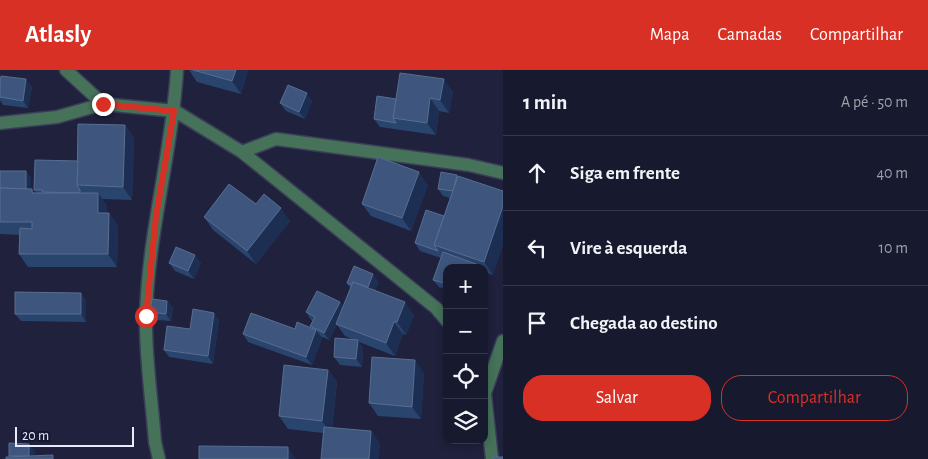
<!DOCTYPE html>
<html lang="pt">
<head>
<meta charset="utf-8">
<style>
	body { margin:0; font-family:"Alegreya Sans",sans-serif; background:#202236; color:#f1f3f6 }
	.controls { position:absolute; right:15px; bottom:15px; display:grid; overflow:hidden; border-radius:10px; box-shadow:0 2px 8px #0003 }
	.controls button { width:45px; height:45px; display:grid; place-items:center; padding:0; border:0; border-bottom:1px solid #36384a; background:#17192e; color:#f1f3f6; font:25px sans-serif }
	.scale { position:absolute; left:15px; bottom:12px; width:119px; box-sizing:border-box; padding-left:5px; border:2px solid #e8ebfe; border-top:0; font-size:14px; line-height:18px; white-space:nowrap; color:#e8ebfe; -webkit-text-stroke:4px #161732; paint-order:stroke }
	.stop { position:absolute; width:15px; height:15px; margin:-11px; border:4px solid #d93025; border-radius:50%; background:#fff }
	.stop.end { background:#d93025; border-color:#fff; box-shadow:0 1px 5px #0008 }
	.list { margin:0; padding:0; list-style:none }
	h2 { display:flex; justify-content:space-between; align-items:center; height:65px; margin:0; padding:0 20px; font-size:21px }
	h2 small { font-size:16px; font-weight:400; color:#9ea0aa }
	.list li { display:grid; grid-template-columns:32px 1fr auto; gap:15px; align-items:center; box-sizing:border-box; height:75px; padding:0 20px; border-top:1px solid #36384a }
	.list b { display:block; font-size:19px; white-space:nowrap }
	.list em { font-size:16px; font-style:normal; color:#9ea0aa }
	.actions { display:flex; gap:10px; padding:15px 20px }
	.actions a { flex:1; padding:11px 0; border:1px solid #d93025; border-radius:20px; text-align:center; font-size:18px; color:#d93025 }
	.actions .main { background:#d93025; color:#fff }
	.icon { flex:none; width:28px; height:28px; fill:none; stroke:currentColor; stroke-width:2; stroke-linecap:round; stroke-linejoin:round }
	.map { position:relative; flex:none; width:503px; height:389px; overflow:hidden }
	header { display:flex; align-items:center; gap:30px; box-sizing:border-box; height:70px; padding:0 25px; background:#d93025; color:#fff }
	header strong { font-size:24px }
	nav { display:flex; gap:28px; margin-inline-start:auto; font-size:18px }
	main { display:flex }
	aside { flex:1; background:#17192e }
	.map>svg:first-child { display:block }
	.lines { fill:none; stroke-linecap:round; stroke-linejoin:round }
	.minor-casing { stroke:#3b3d58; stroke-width:15 }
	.minor { stroke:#457259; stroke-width:12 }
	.wall { fill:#29446d }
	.shaded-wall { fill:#1d2e53 }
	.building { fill:#3e567d; stroke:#586d91 }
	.route { stroke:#d93025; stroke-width:6 }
</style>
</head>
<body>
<header>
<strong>Atlasly</strong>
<nav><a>Mapa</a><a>Camadas</a><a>Compartilhar</a></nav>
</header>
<main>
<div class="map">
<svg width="503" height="389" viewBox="0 0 503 389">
	<rect width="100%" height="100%" fill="#1f213d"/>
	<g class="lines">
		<defs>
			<g id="minor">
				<path d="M66 0 103 34"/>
				<path d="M0 53 57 47 103 34 175 41 242 82 436 238 447 251"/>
				<path d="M242 82 276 69 469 95 503 103"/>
				<path d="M484 315 492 389"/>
				<path d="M486 320 503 271"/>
				<path d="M159 389 155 372C152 331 145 286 146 246 148 163 172 83 177 0"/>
			</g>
		</defs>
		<use href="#minor" class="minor-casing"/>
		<use href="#minor" class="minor"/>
	</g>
	<g class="wall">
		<path d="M189 0H248L241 24 197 12Z"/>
		<path d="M26 9 32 17 28 38 3 35 0 30V14Z"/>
		<path d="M453 22 449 43 439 41 436 65 380 57 374 49 396 29Z"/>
		<path d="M312 31 305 49 286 41 280 33Z"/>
		<path d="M125 55 134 68 132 130 102 129 107 136V143H109L118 156 117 197H28L19 184 20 165 0 164V101H26L31 109V119H32L35 123H36L34 120 78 91Z"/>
		<path d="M457 105 493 205 484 202V198H447V220L439 217 433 210 441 188 420 181 415 173 444 146 450 128 443 126 438 119Z"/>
		<path d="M428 115 411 161 371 146 362 134Z"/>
		<path d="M256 134 290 151 256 194 213 160 204 147Z"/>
		<path d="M169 193H201L194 209 175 201Z"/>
		<path d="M379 212 375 220 414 245 406 265 403 264 395 286 359 272 363 278 362 297 340 295 334 287 354 270 345 266 337 255 329 270 320 266 322 268 312 295 248 272 243 264 295 259 312 258 310 256 313 251 311 250 306 242 340 232 343 237 350 218 347 213Z"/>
		<path d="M81 223 86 231V252L21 251 15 244Z"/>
		<path d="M167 231 173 238 171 251 156 250 150 242Z"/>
		<path d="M219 250 213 294 169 287 164 280Z"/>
		<path d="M328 300 337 312 332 358 371 361 380 374 323 363 288 359 279 346Z"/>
		<path d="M424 303 421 349 378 346 369 333Z"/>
	</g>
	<g class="shaded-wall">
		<path d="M236 0H248L241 24 232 11Z"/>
		<path d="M26 9 32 17 28 38 23 31Z"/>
		<path d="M444 9 453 22 449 43 440 30Z"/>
		<path d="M307 23 312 31 305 49 299 42Z"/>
		<path d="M430 28 439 41 436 65 427 53Z"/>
		<path d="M125 55 134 68 132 130 123 117Z"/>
		<path d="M26 101 31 109V131L26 123Z"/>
		<path d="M419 102 428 115 411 161 402 148Z"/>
		<path d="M98 123 107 136V156L98 143Z"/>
		<path d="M503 136V175L493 205 484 192Z"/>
		<path d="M281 138 290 151 256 194 247 181Z"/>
		<path d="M109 143 118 156 117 197 108 184Z"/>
		<path d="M195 185 201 193 194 209 188 201Z"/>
		<path d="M373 204 379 212 372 228 366 220Z"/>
		<path d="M81 223 86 231V252L81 244Z"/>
		<path d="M167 231 173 238 171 251 166 244Z"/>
		<path d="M340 232 345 240 336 254 337 255 329 270 324 263Z"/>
		<path d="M405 232 414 245 406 265 397 252Z"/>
		<path d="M214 243 219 250 213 294 208 286Z"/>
		<path d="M394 252 403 264 395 286 386 273Z"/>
		<path d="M316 260 322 268 312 295 306 287Z"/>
		<path d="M358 270 363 278 362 297 356 289Z"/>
		<path d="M415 290 424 303 421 349 412 337Z"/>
		<path d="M328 300 337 312 331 364 322 351Z"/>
		<path d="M371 361 380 374 379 389H369Z"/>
		<path d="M29 374 35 381 34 389 29 387Z"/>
		<path d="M288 377 296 389H288Z"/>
	</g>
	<g class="building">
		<path d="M193 0H236L232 11Z"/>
		<path d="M400 3 444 9 440 30 430 28 427 53 393 48Z"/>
		<path d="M1 6 26 9 23 31 0 27V14Z"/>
		<path d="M288 15 307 23 299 42 280 33Z"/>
		<path d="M377 26 396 29 393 48 396 53 374 49Z"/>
		<path d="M78 54 125 55 123 117 77 115Z"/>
		<path d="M378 87 419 102 402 148 362 134Z"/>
		<path d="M35 90 78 91 77 115 80 120V123L42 122 43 120H34Z"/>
		<path d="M0 101H26V119L0 118Z"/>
		<path d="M441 102 457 105 453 121 438 119Z"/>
		<path d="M458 106 503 121V136L484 192 434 175Z"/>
		<path d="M229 114 256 134 264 124 281 138 247 181 204 147Z"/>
		<path d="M0 118 32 119V123H98V143H109L108 184H19L20 158 32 159V152H0Z"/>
		<path d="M426 140 444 146 434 175 438 181 415 173Z"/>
		<path d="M176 177 195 185 188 201 169 193Z"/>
		<path d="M443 182 476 194 475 198H447V214L433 210Z"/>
		<path d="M354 196 373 204 368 217 353 212 352 215 347 213Z"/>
		<path d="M353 212 405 232 397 252H394L386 273 336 254Z"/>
		<path d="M317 221 340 232 324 263 310 256 315 247 306 242Z"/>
		<path d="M15 222 81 223V244H15Z"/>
		<path d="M152 229 167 231 166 244 150 242Z"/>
		<path d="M193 239 214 243 208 286 164 280 167 256 190 259Z"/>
		<path d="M251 243 295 259 297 252 316 260 306 287 243 264Z"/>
		<path d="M335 268 358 270 356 289 334 287Z"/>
		<path d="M372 287 415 290 412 337 369 333Z"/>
		<path d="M284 295 328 300 322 351 279 346Z"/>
		<path d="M324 357 371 361 369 389H321Z"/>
		<path d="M9 373 29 374V386H9Z"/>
		<path d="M199 376 288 377V389H199Z"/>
		<path d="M53 385V389H6V387Z"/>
		<rect x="493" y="387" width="10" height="2"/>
	</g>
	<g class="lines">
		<path class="route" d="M103 34 174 41 156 146 146 246"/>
	</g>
</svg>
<div class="controls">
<button>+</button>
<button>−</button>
<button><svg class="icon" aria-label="locate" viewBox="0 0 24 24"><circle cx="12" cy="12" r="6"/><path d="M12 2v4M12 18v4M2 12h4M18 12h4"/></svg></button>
<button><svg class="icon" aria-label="layers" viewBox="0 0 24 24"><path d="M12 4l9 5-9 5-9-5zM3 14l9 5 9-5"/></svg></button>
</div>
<div class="scale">20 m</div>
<div class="stop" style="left:146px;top:246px"></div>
<div class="stop end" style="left:103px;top:34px"></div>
</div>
<aside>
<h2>1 min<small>A pé · 50 m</small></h2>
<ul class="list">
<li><svg class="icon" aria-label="ahead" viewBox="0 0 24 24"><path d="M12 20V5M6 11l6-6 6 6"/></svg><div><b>Siga em frente</b></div><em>40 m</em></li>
<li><svg class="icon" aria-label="left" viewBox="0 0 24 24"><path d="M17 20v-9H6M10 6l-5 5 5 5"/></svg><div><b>Vire à esquerda</b></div><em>10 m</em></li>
<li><svg class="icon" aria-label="arrive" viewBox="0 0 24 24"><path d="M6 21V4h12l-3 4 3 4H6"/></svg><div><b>Chegada ao destino</b></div></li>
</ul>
<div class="actions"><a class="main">Salvar</a><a>Compartilhar</a></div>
</aside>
</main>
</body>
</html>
